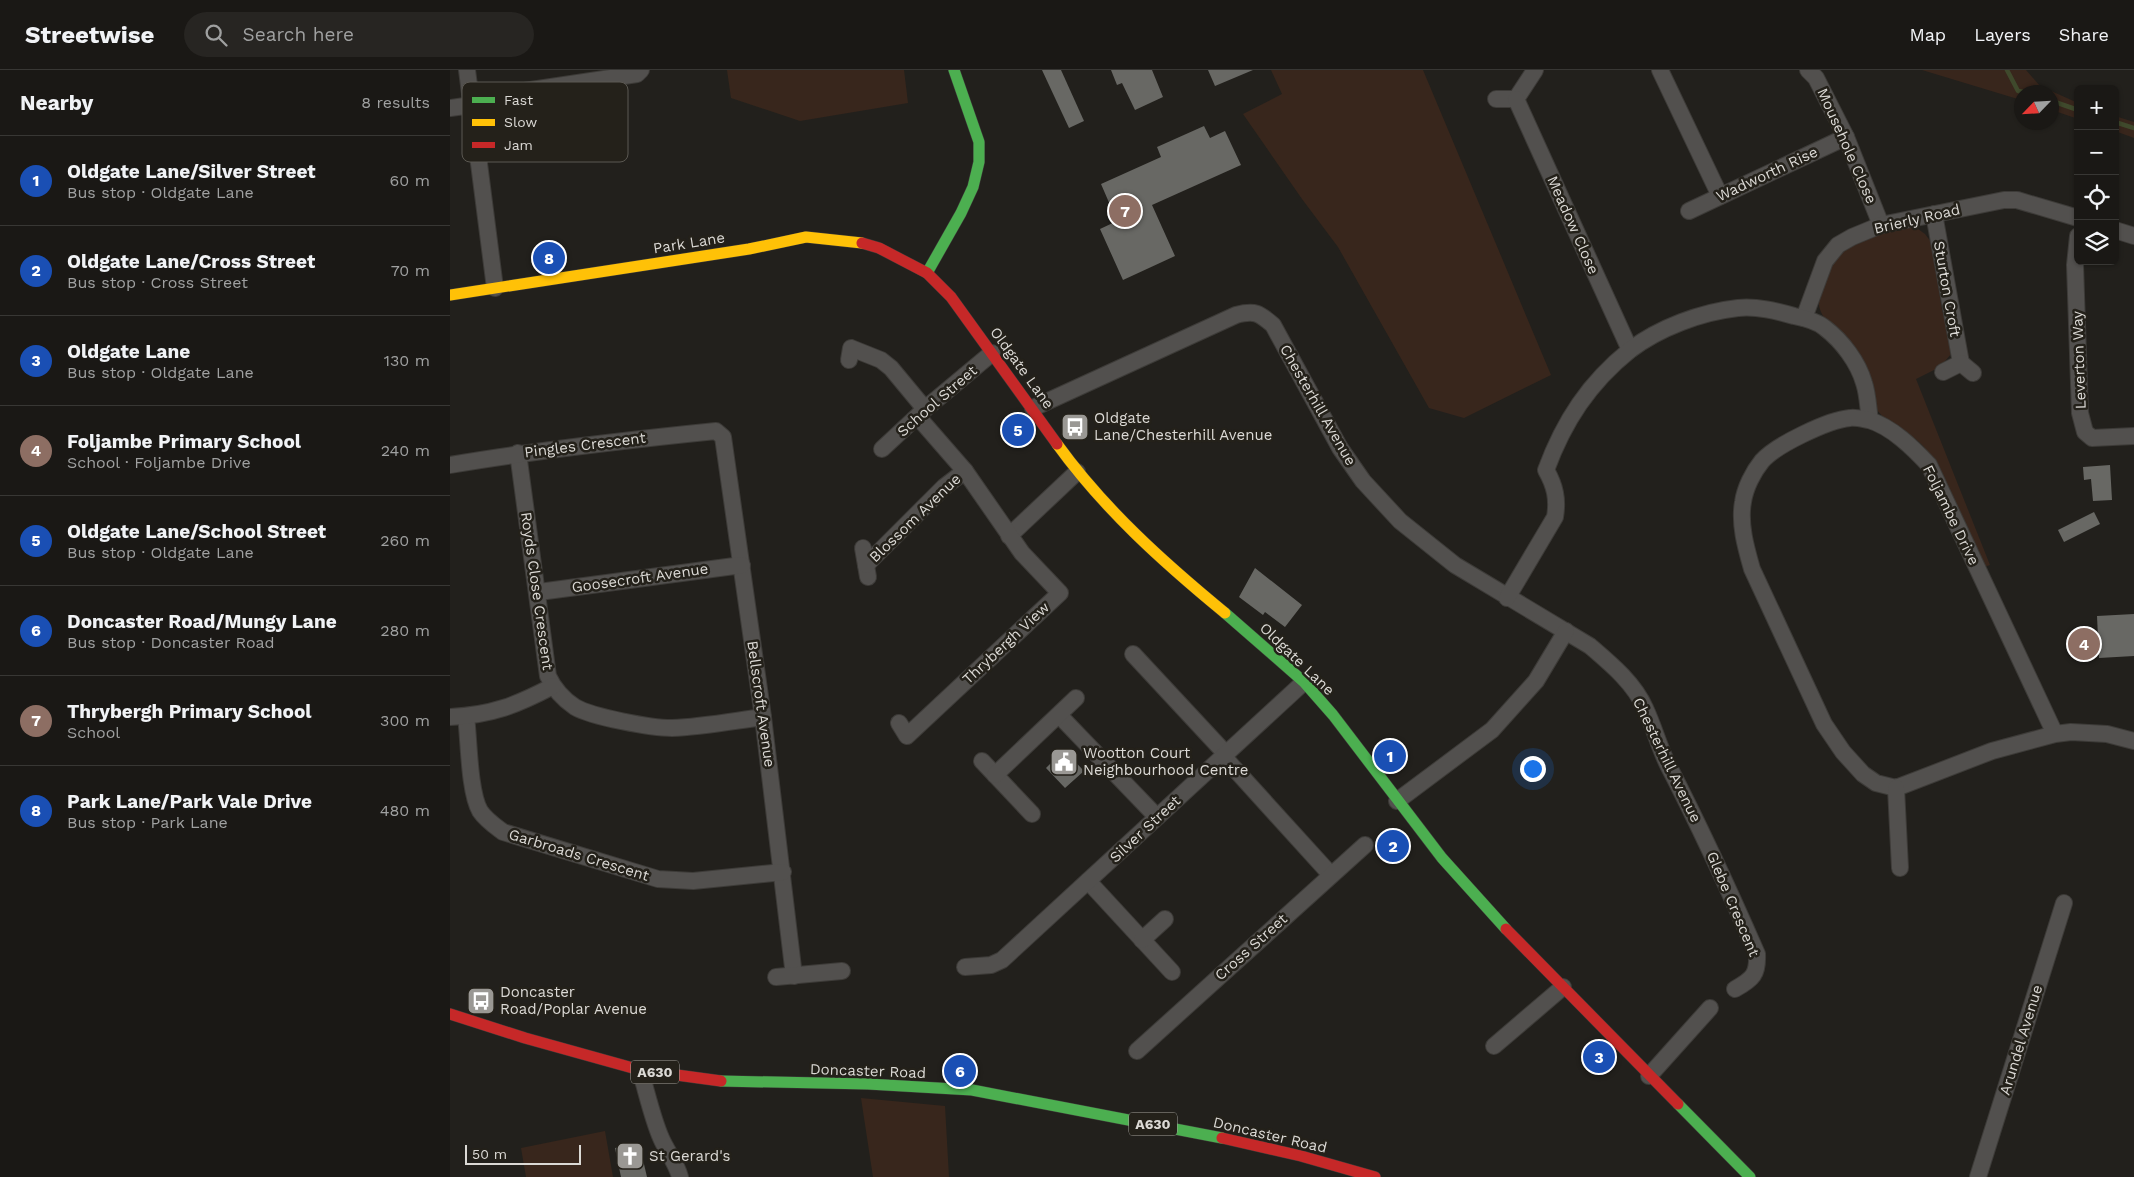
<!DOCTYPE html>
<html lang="en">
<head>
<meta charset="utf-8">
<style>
	body { margin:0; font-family:"Work Sans",sans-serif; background:#272522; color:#f1f3f6 }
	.controls { position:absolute; right:15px; top:15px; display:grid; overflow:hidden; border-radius:8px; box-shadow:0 1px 4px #0004 }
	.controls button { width:45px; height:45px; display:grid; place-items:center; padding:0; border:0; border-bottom:1px solid #383734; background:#1a1815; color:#f1f3f6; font:25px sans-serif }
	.compass { position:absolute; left:1564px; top:15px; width:45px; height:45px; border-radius:50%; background:#1a1815; box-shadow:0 1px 4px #0004; rotate:245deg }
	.scale { position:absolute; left:15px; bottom:12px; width:116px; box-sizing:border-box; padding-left:5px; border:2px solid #dbd9d5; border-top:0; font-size:14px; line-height:18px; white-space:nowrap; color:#dbd9d5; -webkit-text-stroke:4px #24211a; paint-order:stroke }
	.you { position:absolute; left:1082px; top:698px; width:18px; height:18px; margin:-12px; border:4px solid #fff; border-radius:50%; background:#1a73e8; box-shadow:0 0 0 8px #1a73e833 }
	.badge { display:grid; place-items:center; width:32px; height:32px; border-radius:50%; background:#9a9894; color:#fff; font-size:16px; font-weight:700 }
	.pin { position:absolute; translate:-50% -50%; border:2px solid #fff; box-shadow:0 1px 5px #0006 }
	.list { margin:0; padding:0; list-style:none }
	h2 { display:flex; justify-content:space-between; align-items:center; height:65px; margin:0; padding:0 20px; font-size:21px }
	h2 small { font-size:16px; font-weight:400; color:#9fa0a0 }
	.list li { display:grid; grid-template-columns:32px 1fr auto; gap:15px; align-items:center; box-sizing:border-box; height:90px; padding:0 20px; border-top:1px solid #383734 }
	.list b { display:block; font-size:19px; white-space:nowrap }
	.list p { margin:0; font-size:16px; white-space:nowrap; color:#9fa0a0 }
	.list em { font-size:16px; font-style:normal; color:#9fa0a0 }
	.icon { flex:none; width:28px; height:28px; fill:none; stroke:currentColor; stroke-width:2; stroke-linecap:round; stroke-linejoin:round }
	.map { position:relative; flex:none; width:1684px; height:1107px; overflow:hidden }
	header { display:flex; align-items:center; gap:30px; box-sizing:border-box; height:70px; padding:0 25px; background:#1a1815; border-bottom:1px solid #383734 }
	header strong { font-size:24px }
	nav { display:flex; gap:28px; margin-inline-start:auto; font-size:18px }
	.search { width:350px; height:45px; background:#272522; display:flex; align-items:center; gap:12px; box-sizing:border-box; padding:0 18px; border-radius:28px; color:#9fa0a0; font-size:19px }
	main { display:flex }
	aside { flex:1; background:#1a1815 }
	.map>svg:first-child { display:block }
	.green { fill:#38261c }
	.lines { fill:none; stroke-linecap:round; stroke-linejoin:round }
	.stream { stroke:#3f492c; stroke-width:4.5 }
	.building { fill:#686864 }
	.street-casing { stroke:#3d3b38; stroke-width:18 }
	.fast-casing { stroke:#3d3b38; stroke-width:12 }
	.slow-casing { stroke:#3d3b38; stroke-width:12 }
	.jam-casing { stroke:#3d3b38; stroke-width:12 }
	.street { stroke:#52504e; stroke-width:16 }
	.fast { stroke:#4caf50; stroke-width:11 }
	.slow { stroke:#ffc107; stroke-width:11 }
	.jam { stroke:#c62828; stroke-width:11 }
	.labels { text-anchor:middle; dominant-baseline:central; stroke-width:5; stroke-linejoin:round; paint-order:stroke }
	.shield { fill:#24211a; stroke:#a4a29d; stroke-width:1 }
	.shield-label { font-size:14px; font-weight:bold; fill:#dbd9d5 }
	.street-label { font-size:15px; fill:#dbd9d5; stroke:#24211a }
	.poi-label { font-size:15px; fill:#dbd9d5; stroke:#24211a; text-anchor:start }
	.key { fill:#24211a; stroke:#5b5852; stroke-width:1 }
	.key-label { font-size:14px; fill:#dbd9d5 }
</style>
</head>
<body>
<header>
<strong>Streetwise</strong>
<div class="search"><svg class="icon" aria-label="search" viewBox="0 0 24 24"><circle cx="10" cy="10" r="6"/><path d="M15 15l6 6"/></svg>Search here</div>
<nav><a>Map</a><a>Layers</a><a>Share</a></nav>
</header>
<main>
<aside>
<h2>Nearby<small>8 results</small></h2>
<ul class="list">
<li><span class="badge" style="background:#1a4fb4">1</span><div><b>Oldgate Lane/Silver Street</b><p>Bus stop · Oldgate Lane</p></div><em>60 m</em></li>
<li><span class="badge" style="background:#1a4fb4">2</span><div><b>Oldgate Lane/Cross Street</b><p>Bus stop · Cross Street</p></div><em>70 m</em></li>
<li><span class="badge" style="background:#1a4fb4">3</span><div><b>Oldgate Lane</b><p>Bus stop · Oldgate Lane</p></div><em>130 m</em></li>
<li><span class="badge" style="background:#8d6e63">4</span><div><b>Foljambe Primary School</b><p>School · Foljambe Drive</p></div><em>240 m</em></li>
<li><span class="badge" style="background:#1a4fb4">5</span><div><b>Oldgate Lane/School Street</b><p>Bus stop · Oldgate Lane</p></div><em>260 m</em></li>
<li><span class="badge" style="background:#1a4fb4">6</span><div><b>Doncaster Road/Mungy Lane</b><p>Bus stop · Doncaster Road</p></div><em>280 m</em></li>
<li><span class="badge" style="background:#8d6e63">7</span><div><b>Thrybergh Primary School</b><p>School</p></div><em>300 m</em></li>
<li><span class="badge" style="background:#1a4fb4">8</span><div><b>Park Lane/Park Vale Drive</b><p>Bus stop · Park Lane</p></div><em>480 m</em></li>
</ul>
</aside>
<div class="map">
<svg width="1684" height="1107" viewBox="0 0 1684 1107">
	<rect width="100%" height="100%" fill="#22201c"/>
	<g class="green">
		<path d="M277 0H454L458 33 350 51 281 28Z"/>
		<path d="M821 0H973L1101 305 1014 348 979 338 888 177 852 129 793 44 832 24Z"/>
		<path d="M1472 0H1576L1590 16 1628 33V49L1602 40V22H1572L1571 30Z"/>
		<path d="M1665 46 1684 52V68L1665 61Z"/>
		<path d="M1464 156 1475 164 1481 172 1492 240 1501 275V284L1490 297 1466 309 1540 495 1534 497C1517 461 1499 413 1477 381 1465 363 1440 357 1427 340 1421 331 1423 317 1420 307 1419 300 1414 292 1411 286 1401 269 1377 257 1371 242 1366 231 1371 223 1374 213 1392 164 1419 165 1464 156Z"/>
		<path d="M411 1028 495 1036 499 1107H423Z"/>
		<path d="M155 1061 163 1107H76L71 1078Z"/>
	</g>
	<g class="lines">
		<g class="stream">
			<path d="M1557 0 1568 21 1574 22"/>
			<path d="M1602 31 1628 40"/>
			<path d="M1665 52 1684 58"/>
		</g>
	</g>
	<g class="building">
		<path d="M592 0H611L634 51 619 58Z"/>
		<path d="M661 0H702L713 27 685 40 672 13 667 15Z"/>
		<path d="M758 0H803L765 16Z"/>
		<path d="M754 56 760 68 775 61 791 95 702 135 725 186 673 210 650 159 667 151 651 114 711 87 707 77Z"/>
		<path d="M1660 395 1662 430 1643 431 1641 409 1634 410 1633 397Z"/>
		<path d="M1644 442 1650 454 1614 472 1608 460Z"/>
		<path d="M805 498 852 535 835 557 815 542 813 545 789 527Z"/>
		<path d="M1684 544V586L1649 588 1647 546Z"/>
		<path d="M614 680 634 701 615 718 596 698Z"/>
		<path d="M189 1073 197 1107H171L165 1078Z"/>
	</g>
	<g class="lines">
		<defs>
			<g id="street">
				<path d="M17 0 45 218"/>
				<path d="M1210 0 1270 126"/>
				<path d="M1358 0 1366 8 1396 67 1431 155"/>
				<path d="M21 29 187 4 191 0"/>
				<path d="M1046 29H1066L1085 0"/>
				<path d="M1066 29 1180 280"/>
				<path d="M0 38 22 35"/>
				<path d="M1239 141 1396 67"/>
				<path d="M1484 144 1511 293"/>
				<path d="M1665 160 1684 166"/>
				<path d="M1628 166 1625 195 1630 343 1635 362 1642 368 1684 366"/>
				<path d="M1354 248 1375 191 1388 175 1402 167 1431 155 1554 130H1567L1628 148"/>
				<path d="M399 290 401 278 431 290 441 298 475 339"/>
				<path d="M1493 302 1511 293 1523 303"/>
				<path d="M583 338 786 245C805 240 809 243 823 255L890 378 913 411 950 451 1005 495 1140 576C1161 594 1184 613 1195 638 1204 657 1209 677 1218 695 1250 757 1279 820 1307 884 1308 904 1303 909 1285 919"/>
				<path d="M432 379 475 339 542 283"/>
				<path d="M68 383 98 606C104 619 113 629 125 637 142 647 201 658 222 658 252 657 283 651 313 647"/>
				<path d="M0 395C88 380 177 370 266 361L273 367 313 647 344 906"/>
				<path d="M559 466 627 402"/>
				<path d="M413 478 418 507"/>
				<path d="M416 495 494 417 515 401"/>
				<path d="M89 522 292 495"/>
				<path d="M1057 528 1105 447C1108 429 1105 416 1096 400 1114 351 1139 313 1180 280 1209 258 1251 242 1288 238 1307 236 1326 241 1344 246 1354 248 1367 251 1375 258 1392 271 1408 292 1414 313 1418 325 1418 338 1420 350"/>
				<path d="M683 584 776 684"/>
				<path d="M609 645 707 747"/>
				<path d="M16 646C19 670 19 722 30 741 36 750 45 756 53 762L208 809 243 811 333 802"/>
				<path d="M0 647C42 645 67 635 103 616"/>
				<path d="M449 653 457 666 610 523 572 483 515 401 468 347"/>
				<path d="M1605 664 1479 395C1463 378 1442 357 1419 350 1413 349 1405 347 1400 348 1378 350 1326 375 1312 391 1303 402 1295 418 1293 432 1289 454 1296 478 1302 499L1374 654 1393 682 1413 704 1426 713 1446 718 1542 681 1605 664 1621 662 1657 664 1684 671"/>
				<path d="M773 686 881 805"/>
				<path d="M532 691 582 744"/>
				<path d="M545 705 626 628"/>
				<path d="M1446 718 1450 798"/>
				<path d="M947 731 1042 660 1086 611 1116 561"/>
				<path d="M638 811 722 902"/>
				<path d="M692 870 715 849"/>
				<path d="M515 897 541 895 552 890 854 612"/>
				<path d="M326 907 392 901"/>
				<path d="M1044 976 1113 917"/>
				<path d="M687 981 915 775"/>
				<path d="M190 1000C197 1023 202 1047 211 1068 217 1082 226 1092 230 1107"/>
				<path d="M1199 1006 1260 938"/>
				<path d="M1528 1107 1614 833"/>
			</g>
			<g id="fast">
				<path d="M477 203 511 143 523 117 529 92V72L504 0"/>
				<path d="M775 543 854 612 883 645 992 788 1056 859"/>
				<path d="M271 1011 418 1014 522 1020 772 1068"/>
				<path d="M1228 1034 1300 1107"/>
			</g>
			<g id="slow">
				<path d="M0 225 299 179 356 167 412 173"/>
				<path d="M607 374C654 439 713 492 775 543"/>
			</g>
			<g id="jam">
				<path d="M412 173 429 178 477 203 501 227 607 374"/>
				<path d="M1056 859 1228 1034"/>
				<path d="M0 944 75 968 190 1000 271 1011"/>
				<path d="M772 1068 851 1086 925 1107"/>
			</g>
		</defs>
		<use href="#street" class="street-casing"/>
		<use href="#fast" class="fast-casing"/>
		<use href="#slow" class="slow-casing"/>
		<use href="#jam" class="jam-casing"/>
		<use href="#street" class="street"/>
		<use href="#fast" class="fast"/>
		<use href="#slow" class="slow"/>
		<use href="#jam" class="jam"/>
	</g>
	<defs>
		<symbol id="bus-square" viewBox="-11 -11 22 22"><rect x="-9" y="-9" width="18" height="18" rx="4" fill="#9a9894" stroke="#24211a"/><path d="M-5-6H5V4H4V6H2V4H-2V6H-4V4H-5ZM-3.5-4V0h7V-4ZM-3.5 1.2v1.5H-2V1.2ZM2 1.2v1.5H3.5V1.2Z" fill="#fff"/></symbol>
		<symbol id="civic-square" viewBox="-11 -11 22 22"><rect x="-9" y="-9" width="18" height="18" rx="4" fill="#9a9894" stroke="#24211a"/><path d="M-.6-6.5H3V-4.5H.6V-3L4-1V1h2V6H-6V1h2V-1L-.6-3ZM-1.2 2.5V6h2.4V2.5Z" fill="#fff"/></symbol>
		<symbol id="church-square" viewBox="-11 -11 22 22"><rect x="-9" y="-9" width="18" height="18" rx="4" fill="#9a9894" stroke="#24211a"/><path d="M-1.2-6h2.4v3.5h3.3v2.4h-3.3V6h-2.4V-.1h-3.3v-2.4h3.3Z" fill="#fff"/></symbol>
	</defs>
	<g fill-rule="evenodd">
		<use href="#bus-square" x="609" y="341" width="32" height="32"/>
		<use href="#civic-square" x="598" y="676" width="32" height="32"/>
		<use href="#bus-square" x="15" y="915" width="32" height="32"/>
		<use href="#church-square" x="164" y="1070" width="32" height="32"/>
	</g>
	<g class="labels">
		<g class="shield">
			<rect x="181" y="990.5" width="48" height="23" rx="4"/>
			<rect x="679" y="1042.5" width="48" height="23" rx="4"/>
		</g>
		<g class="shield-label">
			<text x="205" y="1002">A630</text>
			<text x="703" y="1054">A630</text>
		</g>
		<g class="street-label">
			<text transform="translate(1397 76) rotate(66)">Mousehole Close</text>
			<text transform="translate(1317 104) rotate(-25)">Wadworth Rise</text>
			<text transform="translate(1467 149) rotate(-13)">Brierly Road</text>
			<text transform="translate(1123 155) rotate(66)">Meadow Close</text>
			<text transform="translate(239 173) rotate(-9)">Park Lane</text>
			<text transform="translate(1497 219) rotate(80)">Sturton Croft</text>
			<text transform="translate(1629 290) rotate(-92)">Leverton Way</text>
			<text transform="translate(572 298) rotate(54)">Oldgate Lane</text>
			<text transform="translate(487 331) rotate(-41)">School Street</text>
			<text transform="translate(868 335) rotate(60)">Chesterhill Avenue</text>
			<text transform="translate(135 375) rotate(-7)">Pingles Crescent</text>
			<text transform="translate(1501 445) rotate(64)">Foljambe Drive</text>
			<text transform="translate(465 448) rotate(-44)">Blossom Avenue</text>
			<text transform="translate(190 508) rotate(-8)">Goosecroft Avenue</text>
			<text transform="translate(87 521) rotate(82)">Royds Close Crescent</text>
			<text transform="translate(556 573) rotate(-43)">Thrybergh View</text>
			<text transform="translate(847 589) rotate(44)">Oldgate Lane</text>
			<text transform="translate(311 634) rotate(82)">Bellscroft Avenue</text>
			<text transform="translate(1217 690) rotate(64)">Chesterhill Avenue</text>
			<text transform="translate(695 759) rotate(-43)">Silver Street</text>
			<text transform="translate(129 785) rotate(17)">Garbroads Crescent</text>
			<text transform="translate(1283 834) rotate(67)">Glebe Crescent</text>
			<text transform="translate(801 877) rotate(-42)">Cross Street</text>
			<text transform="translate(1571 970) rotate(-73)">Arundel Avenue</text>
			<text transform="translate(418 1001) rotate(2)">Doncaster Road</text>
			<text transform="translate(820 1065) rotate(13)">Doncaster Road</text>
		</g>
		<g class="poi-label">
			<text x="644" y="348">Oldgate<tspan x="644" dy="17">Lane/Chesterhill Avenue</tspan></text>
			<text x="633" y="683">Wootton Court<tspan x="633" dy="17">Neighbourhood Centre</tspan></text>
			<text x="50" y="922">Doncaster<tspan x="50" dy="17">Road/Poplar Avenue</tspan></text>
			<text x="199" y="1086">St Gerard's</text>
		</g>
	</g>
	<rect x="12" y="12" width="166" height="80" rx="8" class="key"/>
	<rect x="22" y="27" width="23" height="6" fill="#4caf50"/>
	<rect x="22" y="49" width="23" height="7" fill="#ffc107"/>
	<rect x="22" y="72" width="23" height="6" fill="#c62828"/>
	<g class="key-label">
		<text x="54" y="35">Fast</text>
		<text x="54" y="57">Slow</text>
		<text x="54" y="80">Jam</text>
	</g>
</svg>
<div class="controls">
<button>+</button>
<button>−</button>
<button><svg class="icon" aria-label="locate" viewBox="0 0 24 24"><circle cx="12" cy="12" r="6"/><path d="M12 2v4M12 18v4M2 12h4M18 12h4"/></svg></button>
<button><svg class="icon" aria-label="layers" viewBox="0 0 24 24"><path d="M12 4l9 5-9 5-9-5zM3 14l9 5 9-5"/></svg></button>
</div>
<svg class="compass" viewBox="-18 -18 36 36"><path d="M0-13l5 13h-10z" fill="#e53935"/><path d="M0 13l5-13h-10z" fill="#9fa0a0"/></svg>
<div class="scale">50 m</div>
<div class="you"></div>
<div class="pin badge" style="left:940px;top:686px;background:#1a4fb4">1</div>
<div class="pin badge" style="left:943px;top:776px;background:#1a4fb4">2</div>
<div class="pin badge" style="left:1149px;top:987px;background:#1a4fb4">3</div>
<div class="pin badge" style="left:1634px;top:574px;background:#8d6e63">4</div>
<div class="pin badge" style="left:568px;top:360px;background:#1a4fb4">5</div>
<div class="pin badge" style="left:510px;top:1001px;background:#1a4fb4">6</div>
<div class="pin badge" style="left:675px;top:141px;background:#8d6e63">7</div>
<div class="pin badge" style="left:99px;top:188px;background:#1a4fb4">8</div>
</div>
</main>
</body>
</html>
